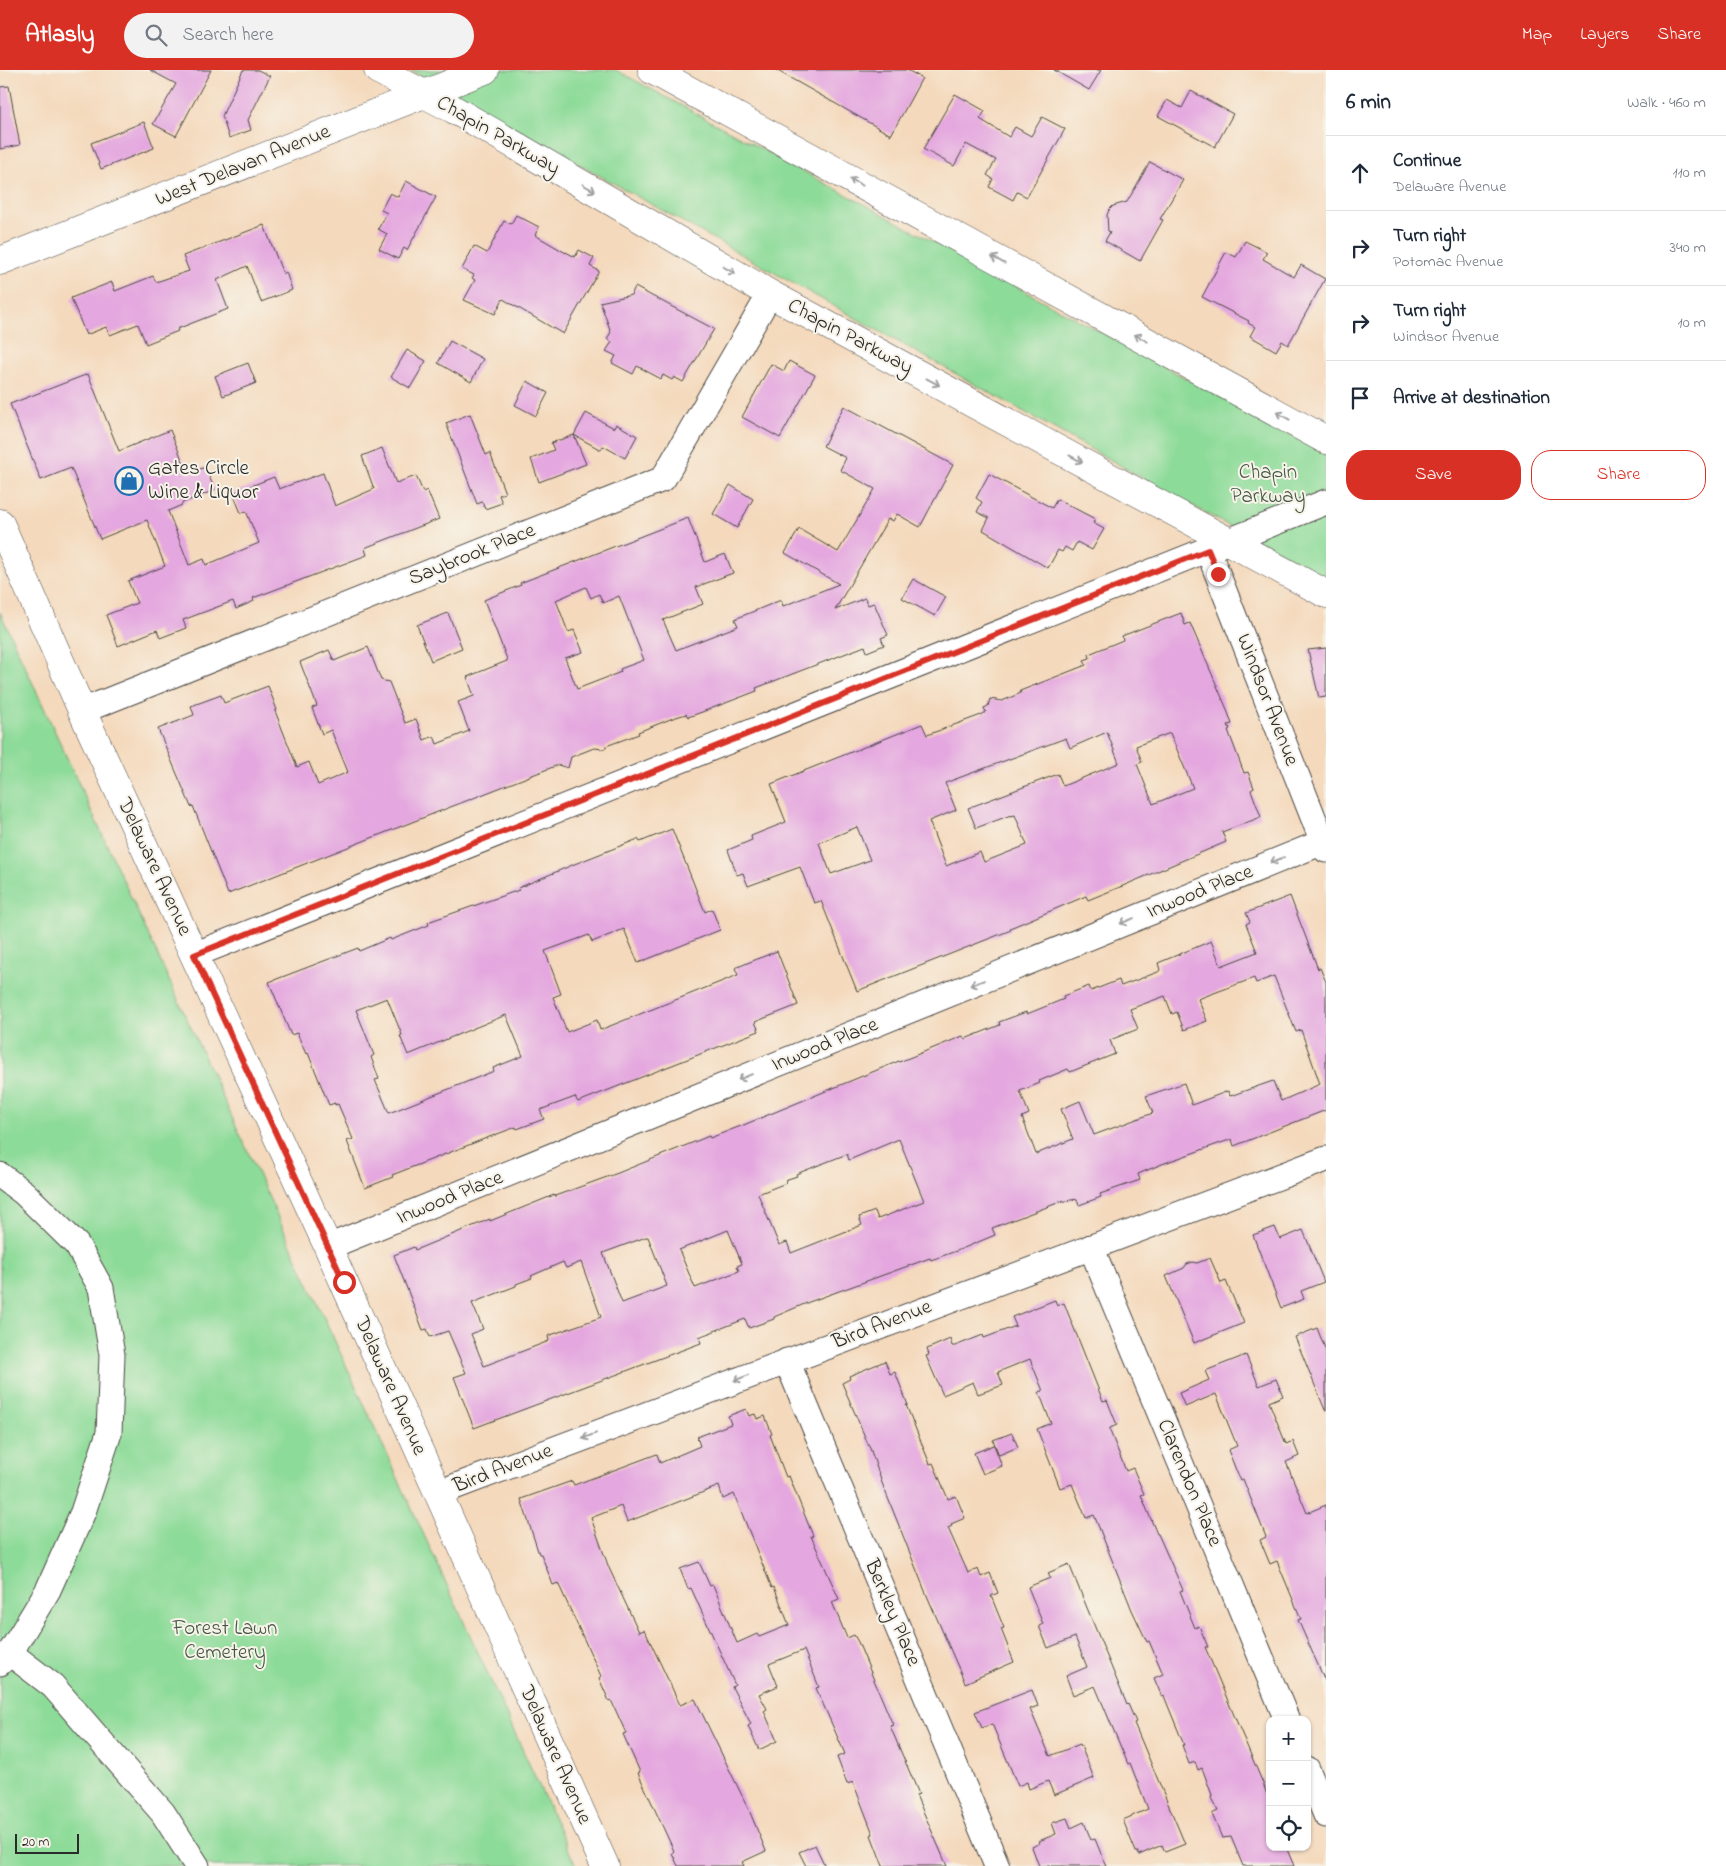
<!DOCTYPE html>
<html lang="en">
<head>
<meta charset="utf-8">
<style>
	body { margin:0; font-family:"Indie Flower",sans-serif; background:#f2f2f3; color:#1f2937 }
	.controls { position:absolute; right:15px; bottom:15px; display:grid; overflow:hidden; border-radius:10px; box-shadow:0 1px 4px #0004 }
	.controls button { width:45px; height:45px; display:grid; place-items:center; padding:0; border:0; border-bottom:1px solid #e0e1e3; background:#fff; color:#1f2937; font:25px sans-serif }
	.scale { position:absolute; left:15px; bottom:12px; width:64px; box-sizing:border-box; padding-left:5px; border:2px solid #2b2b2b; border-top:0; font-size:14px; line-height:18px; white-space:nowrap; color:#2b2b2b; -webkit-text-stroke:4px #f7f3e8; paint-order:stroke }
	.stop { position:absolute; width:15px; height:15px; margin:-11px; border:4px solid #d93025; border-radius:50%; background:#fff }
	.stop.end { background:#d93025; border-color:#fff; box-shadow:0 1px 5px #0008 }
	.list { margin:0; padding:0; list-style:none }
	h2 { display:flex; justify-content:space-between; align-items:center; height:65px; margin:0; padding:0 20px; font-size:21px }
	h2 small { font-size:16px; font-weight:400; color:#747a83 }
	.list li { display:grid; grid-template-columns:32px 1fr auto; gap:15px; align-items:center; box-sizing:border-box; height:75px; padding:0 20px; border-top:1px solid #e0e1e3 }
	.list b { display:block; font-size:19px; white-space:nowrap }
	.list p { margin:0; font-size:16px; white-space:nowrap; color:#747a83 }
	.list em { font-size:16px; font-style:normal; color:#747a83 }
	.actions { display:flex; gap:10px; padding:15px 20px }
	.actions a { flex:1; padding:11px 0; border:1px solid #d93025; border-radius:20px; text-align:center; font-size:18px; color:#d93025 }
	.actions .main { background:#d93025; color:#fff }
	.icon { flex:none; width:28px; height:28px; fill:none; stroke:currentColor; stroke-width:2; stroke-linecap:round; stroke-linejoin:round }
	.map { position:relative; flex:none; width:1326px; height:1796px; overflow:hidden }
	header { display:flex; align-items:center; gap:30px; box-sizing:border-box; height:70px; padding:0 25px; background:#d93025; color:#fff }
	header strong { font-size:24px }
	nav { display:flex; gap:28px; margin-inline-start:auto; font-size:18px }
	.search { width:350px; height:45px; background:#f2f2f3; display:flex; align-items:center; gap:12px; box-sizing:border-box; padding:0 18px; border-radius:28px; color:#747a83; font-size:19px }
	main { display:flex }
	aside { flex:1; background:#fff }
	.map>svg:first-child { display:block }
	.green { fill:#8ddb99; stroke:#5c8362 }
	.building { fill:#e4a7df; fill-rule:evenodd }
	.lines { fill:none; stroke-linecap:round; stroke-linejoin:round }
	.street-casing { stroke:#494541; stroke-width:27 }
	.secondary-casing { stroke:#494541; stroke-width:29 }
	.primary-casing { stroke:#494541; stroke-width:29 }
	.street { stroke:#fff; stroke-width:25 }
	.secondary { stroke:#fff; stroke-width:28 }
	.primary { stroke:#fff; stroke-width:28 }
	.oneway { stroke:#a0a0a0 }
	.route { stroke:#d93025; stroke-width:6 }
	.labels { text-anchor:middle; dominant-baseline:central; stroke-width:4; stroke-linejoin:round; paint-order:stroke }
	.street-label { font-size:21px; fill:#2b2b2b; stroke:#f7f3e8 }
	.poi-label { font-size:21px; fill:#2b2b2b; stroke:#f7f3e8; text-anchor:start }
	.park-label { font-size:21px; fill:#445746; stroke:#f7f3e8 }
</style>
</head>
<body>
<header>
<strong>Atlasly</strong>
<div class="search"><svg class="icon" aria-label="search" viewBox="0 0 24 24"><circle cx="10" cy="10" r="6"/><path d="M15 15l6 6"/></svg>Search here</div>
<nav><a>Map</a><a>Layers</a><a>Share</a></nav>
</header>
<main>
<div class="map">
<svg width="1326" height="1796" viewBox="0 0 1326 1796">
	<rect width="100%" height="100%" fill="#f7f3e8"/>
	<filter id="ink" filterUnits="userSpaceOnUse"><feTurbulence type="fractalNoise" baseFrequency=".02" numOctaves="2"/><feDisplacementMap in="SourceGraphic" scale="10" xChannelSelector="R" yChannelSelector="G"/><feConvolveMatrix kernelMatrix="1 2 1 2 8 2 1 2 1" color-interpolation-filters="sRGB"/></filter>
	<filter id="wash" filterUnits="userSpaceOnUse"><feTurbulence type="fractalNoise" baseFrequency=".0096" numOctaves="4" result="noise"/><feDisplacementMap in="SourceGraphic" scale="20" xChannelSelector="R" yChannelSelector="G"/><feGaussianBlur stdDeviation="1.12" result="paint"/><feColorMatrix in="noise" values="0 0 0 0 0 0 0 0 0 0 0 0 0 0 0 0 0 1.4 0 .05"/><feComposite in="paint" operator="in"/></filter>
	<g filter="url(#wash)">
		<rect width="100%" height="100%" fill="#f4d9bc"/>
		<g class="green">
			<path d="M410 0H616L1326 384V510Z"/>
			<path d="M0 542 576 1796H0Z"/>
		</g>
		<g id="blocks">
			<g class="building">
				<path d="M150 0H211L176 66 153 54 176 14Z"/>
				<path d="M243 0H258L270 6 248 50 251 60 229 68 222 46Z"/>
				<path d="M776 0H907L922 8 891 65Z"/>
				<path d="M1054 0H1101L1089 20Z"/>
				<path d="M9 16 20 75 0 79V17Z"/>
				<path d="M1191 21 1233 44 1215 77 1158 46 1167 30 1182 38Z"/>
				<path d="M955 24 985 41 980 49 1009 67 1015 57 1031 66 1042 47 1065 59 1027 127 1017 122 1013 130 989 117 993 109 987 105 996 90 966 74 954 96 923 79Z"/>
				<path d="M144 52 154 78 101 99 91 73Z"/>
				<path d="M1150 92 1183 110 1160 149 1163 150 1140 191 1105 171 1110 162 1108 161 1107 145 1109 140 1113 136 1127 132Z"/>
				<path d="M406 111 436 127 407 180 404 178 398 189 379 179 387 164 378 159 387 143 381 140 390 123 398 127Z"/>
				<path d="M516 145 539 157 535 165 566 183V182L575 187 579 180 594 188 590 196 599 201 563 264 503 229 495 244 464 230 475 210 472 208 474 205 462 199 474 176 487 183 504 151 511 154Z"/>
				<path d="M264 155 283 204 286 202 292 220 261 232 247 196 217 210 228 239 177 259 178 261 146 274 138 254 110 265 106 257 86 265 71 228 112 212 115 221 153 206 156 212 189 201 183 186Z"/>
				<path d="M1245 171 1267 182 1263 189 1294 207 1301 195 1325 209 1288 275 1282 271 1276 281 1250 266 1255 257 1248 253 1249 251 1202 227 1226 182 1236 187Z"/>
				<path d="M635 217 714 259 683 312 674 307 672 310 663 305 661 309 637 296 633 304 612 293 616 286 606 281 612 272 607 269 611 262 600 232 631 225Z"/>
				<path d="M450 271 483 289 471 312 438 293Z"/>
				<path d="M407 280 426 291 410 318 391 307Z"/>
				<path d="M789 291 815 305 780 368 742 347 771 294 784 301Z"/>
				<path d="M248 293 256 313 223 326 215 306Z"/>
				<path d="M88 304 119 381 170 360 188 404 205 397 215 420 182 433V435L168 441 189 495 204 489 206 495 259 473 246 441 241 443 233 423 274 407 279 419 323 403 335 436 374 419 362 386 382 378 396 413 416 406 423 422 427 420 439 449 367 477 365 479 367 485 253 528 254 531 236 539 233 531 183 550 186 558 160 568 157 560 118 576 106 545 137 533 128 511 165 496 147 450 100 469 71 398 41 410 10 334Z"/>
				<path d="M527 311 548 323 536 346 515 335Z"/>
				<path d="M844 336 953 395 920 457 897 444 893 451 888 449 835 540 865 528 868 535 874 533 888 565 881 568 884 575 867 582 865 576 756 618 757 621 702 642 688 647 686 644 673 648 638 662 639 664 606 676 605 679 594 678 571 687 568 698 558 695 228 824 193 736 191 737 158 659 194 645 191 636 221 625 224 633 268 616 277 640 275 641 297 697 309 692 318 715 348 702 331 660 322 664 312 638 317 636 300 592 329 580 334 591 368 577 381 610 389 612 405 653 416 649 424 670 434 666 437 674 469 661 458 632 474 626 467 607 507 591V589L484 530 521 515 520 513 688 448 705 492 725 484 733 503 696 517 703 534 663 550 676 580 738 556 735 549 781 530 783 536 839 514 785 483 799 459 838 482 875 419 840 400 846 388 823 376ZM586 517 591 528 599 524 603 533 619 526 644 590 620 599 621 602 577 619 565 588 583 582 574 560 568 562 556 530Z"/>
				<path d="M586 343 614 358 616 354 637 366 625 388 603 376 601 380 574 365 586 394 539 412 531 389 554 380 551 373 574 365Z"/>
				<path d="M470 344 486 385 490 383 505 423 499 425 502 433 485 439 482 432 477 434 446 353Z"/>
				<path d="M989 404 1052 438 1057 429 1095 449 1093 453 1104 459 1092 480 1077 472 1072 481 1065 477 1062 482 1058 480 1048 498 983 460 989 448 977 442 982 432 976 428Z"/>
				<path d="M730 415 753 429 737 458 713 444Z"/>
				<path d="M913 509 946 527 935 546 902 528Z"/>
				<path d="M448 543 462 578 431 591 417 555Z"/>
				<path d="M1181 543 1185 555 1190 553 1226 637 1232 654 1228 655 1230 659 1228 660 1244 703 1248 702 1254 718 1251 720 1261 747 1222 762 1226 772 1125 815 1088 830 1086 826 1010 858 1011 860 857 921 821 831 814 833 800 797 748 816 743 803 737 805 728 780 752 770 751 766 786 752 771 714 922 654 927 665 981 645 986 642 984 638 988 636 990 629 1002 631 1021 623 1020 621 1086 595 1084 590 1090 588 1089 584 1123 570 1122 566ZM1107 662 1119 693 1063 716 1058 704 968 738 976 758 1011 745V746L1015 745 1027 775 984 792 980 782 946 796 929 751 956 740 945 713 1066 668 1070 678ZM1170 663 1193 718 1153 734 1137 694 1142 692 1136 676ZM857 757 870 790 831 804 819 773Z"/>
				<path d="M1326 578V627L1319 628 1308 580Z"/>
				<path d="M672 759 705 842 712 839 720 860 638 893 624 859 592 872 589 865 545 881 561 924 553 927 567 962 597 950 600 960 738 905 735 898 777 881 798 935 755 952 759 961 578 1032 575 1027 540 1040 544 1049 517 1059 516 1057 484 1069 392 1105 393 1107 365 1118 347 1071 353 1069 338 1034 335 1035V1033L329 1035 308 983 306 984 297 963 291 965 269 912 358 878 359 881 390 868 391 870 429 855 428 852 519 820 518 818 577 793 638 769 640 772ZM387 928 402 965 400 966 408 985 506 945 523 986 493 998 494 1001 389 1043 375 1010 379 1009 371 987 374 985 356 940Z"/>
				<path d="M1290 826 1318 899 1320 898 1326 912V1040L1234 1076 1232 1069 1162 1094 1138 1104 1140 1110 1100 1124 1101 1127 1079 1135 1077 1129 1060 1132 992 1158 995 1165 959 1180 931 1190 930 1188 809 1232 774 1247V1249L749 1258 745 1249 699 1267 701 1273 474 1358 454 1307 466 1303 448 1261 430 1267 427 1259 423 1260 394 1185 414 1177 415 1180 490 1149V1151L554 1125 555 1126 618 1103 709 1066 710 1068 746 1054 899 991V992L963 966 965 969 1000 955 999 952 1026 942 1027 944 1064 929 1063 926 1089 916 1091 921 1119 910 1121 916 1158 902 1160 900 1158 893 1211 871 1221 896 1257 882 1246 854 1250 852 1246 843ZM1274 906 1296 962 1301 960 1320 1014 1281 1031 1273 1011 1230 1026 1228 1021 1192 1035 1184 1013 1146 1026 1153 1043 1094 1065 1080 1031 1061 1039 1073 1069 1036 1084 1022 1047 1029 1044 1020 1021 1040 1013 1039 1011 1068 999 1070 1002 1115 984 1110 970 1138 959 1130 939 1165 926 1172 944 1177 942 1184 960 1207 951 1198 929 1254 908 1256 913ZM899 1069 924 1131 878 1149 875 1141 859 1147 862 1155 791 1183 787 1172 779 1175 758 1124 786 1113 785 1110 797 1106 796 1104 847 1084 849 1090ZM728 1160 742 1194 737 1196 739 1201 695 1218 679 1180ZM646 1167H648L667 1216 622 1233 603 1183ZM563 1192 566 1198 581 1192 601 1247 548 1266 549 1271 484 1296 471 1264 483 1259 472 1233 516 1216V1214L532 1208 531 1206Z"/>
				<path d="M1275 1157 1280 1169 1303 1160 1324 1212 1301 1221 1304 1229 1281 1238 1253 1165Z"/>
				<path d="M1210 1188 1221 1213 1226 1211 1244 1253 1194 1273 1166 1206 1184 1198 1187 1194 1193 1192 1197 1193Z"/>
				<path d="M1055 1230 1057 1236 1064 1233 1103 1331 1107 1330 1117 1355 1110 1358V1361L1126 1401 1133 1398 1144 1424 1141 1425 1157 1464H1158L1183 1520 1180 1521 1195 1558 1199 1556 1208 1577H1205L1262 1711 1270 1732V1777H1286L1294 1796H1243L1231 1767 1222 1768 1212 1744 1218 1741 1211 1728 1212 1725 1202 1698 1198 1700 1195 1692 1189 1694 1182 1675H1184L1164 1626 1162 1627 1154 1608 1163 1604 1149 1571 1147 1572 1132 1540 1094 1445 1086 1448 1072 1414 1060 1418 1037 1359 1051 1353 1039 1322 1043 1321 1030 1289 998 1302 1003 1315 978 1324 973 1312 943 1325 926 1286 929 1285 927 1279 950 1269 952 1276H955L983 1265 984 1268 1016 1256 1012 1247Z"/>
				<path d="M1317 1258 1326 1281V1340H1325L1295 1267Z"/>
				<path d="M1246 1285 1259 1316 1276 1309 1283 1326 1269 1332 1286 1374 1293 1371 1299 1386 1286 1392 1307 1443 1326 1435V1613L1298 1550 1301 1549 1277 1491 1270 1494 1260 1470 1266 1467 1243 1409 1240 1410 1228 1380 1237 1376 1216 1324 1185 1337 1179 1323 1209 1310 1205 1301Z"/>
				<path d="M885 1291 890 1304 895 1302 908 1335H906L930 1394 933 1393 948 1429 956 1426 965 1448 951 1454 952 1456 948 1458 968 1503 978 1499 981 1507 990 1503 998 1523 991 1526 1004 1558 1001 1559 1014 1592 965 1613 925 1521 882 1413 871 1381 842 1313 850 1309 849 1306Z"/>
				<path d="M746 1339 749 1346 755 1344 757 1349 765 1346 772 1364 770 1365 786 1407 789 1406 813 1466H811L839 1529 832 1532 847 1568 854 1565 858 1572 893 1655 890 1656 919 1724 916 1725 947 1796H883L871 1765 873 1764 853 1712 847 1714 837 1687 845 1684 816 1618 819 1617 804 1580 769 1594 778 1616 759 1624 767 1639 764 1641 777 1671 759 1680 748 1656 751 1654 732 1617 735 1615 691 1518 688 1519 680 1499 699 1492 710 1516 713 1515 737 1573 757 1564 759 1567 789 1555 774 1517 772 1518 734 1424 723 1429 719 1416 627 1452 621 1436 591 1448 609 1498 639 1562 644 1560 646 1563 680 1635 695 1629 749 1740 766 1781 742 1792 744 1796H678L672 1783 674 1781 638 1703 640 1702 623 1664 626 1663 611 1630 609 1631 599 1608 601 1606 558 1513 553 1515 541 1484H539L521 1429 572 1411 574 1415 657 1384 660 1393 700 1376 697 1367 731 1354 728 1346Z"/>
				<path d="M1012 1363 1018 1377 999 1385 993 1370Z"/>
				<path d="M994 1375 1002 1396 983 1404 974 1383Z"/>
				<path d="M1069 1494 1127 1635 1128 1634 1136 1652 1134 1653 1185 1774 1165 1782 1162 1775 1139 1785 1138 1782H1136L1123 1750 1148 1739 1130 1693 1128 1694 1095 1616 1073 1625 1066 1606 1087 1597 1075 1567 1048 1578 1039 1556 1043 1554 1028 1517 1050 1508 1048 1503Z"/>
				<path d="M1032 1620 1038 1636 1030 1639 1050 1686 1080 1674 1094 1708 1054 1725 1048 1711 1029 1719 1027 1712 1018 1716 992 1654 982 1658 975 1642Z"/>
				<path d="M1067 1748 1071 1758 1084 1752 1091 1770 1095 1769 1106 1796H1039L1032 1777 1040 1773 1039 1771 1056 1764 1052 1753Z"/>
				<path d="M815 1775 825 1796H806L799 1782Z"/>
			</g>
		</g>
	</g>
	<g filter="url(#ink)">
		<use href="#blocks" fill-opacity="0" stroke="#494541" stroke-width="1"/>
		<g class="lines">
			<defs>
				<g id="street">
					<path d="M1208 480 1326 780"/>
					<path d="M82 641 663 409 770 224"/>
					<path d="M194 885 1326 432"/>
					<path d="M0 1105 24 1123 77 1175 101 1218 112 1285 109 1363 83 1442 48 1520 10 1583 0 1593"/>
					<path d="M328 1177 1323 772"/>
					<path d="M1091 1177 1287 1650"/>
					<path d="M787 1291 997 1796"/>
					<path d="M438 1423 1326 1089"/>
					<path d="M10 1583 53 1616 163 1743 197 1796"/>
					<path d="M1307 1699 1326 1745"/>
				</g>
				<g id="secondary">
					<path d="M378 0 453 39 770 224 1326 524"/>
					<path d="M652 0 1326 370"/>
					<path d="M0 191 485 0"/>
				</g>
				<path id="primary" d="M0 453 82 641 328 1177 605 1796"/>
			</defs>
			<use href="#street" class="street-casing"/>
			<use href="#secondary" class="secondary-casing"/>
			<use href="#primary" class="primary-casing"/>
			<use href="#street" class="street"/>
			<use href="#secondary" class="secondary"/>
			<use href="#primary" class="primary"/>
		</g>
		<defs><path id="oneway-shaft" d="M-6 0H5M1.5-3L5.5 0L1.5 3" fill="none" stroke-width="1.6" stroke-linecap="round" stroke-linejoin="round" transform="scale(1.25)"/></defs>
		<g class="oneway">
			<use href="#oneway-shaft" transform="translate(856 112) rotate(-151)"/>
			<use href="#oneway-shaft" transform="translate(589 118) rotate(30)"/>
			<use href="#oneway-shaft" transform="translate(998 190) rotate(-151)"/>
			<use href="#oneway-shaft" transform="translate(729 200) rotate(30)"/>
			<use href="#oneway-shaft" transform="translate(1141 268) rotate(-151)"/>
			<use href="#oneway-shaft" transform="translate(933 312) rotate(28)"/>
			<use href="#oneway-shaft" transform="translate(1283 346) rotate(-151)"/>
			<use href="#oneway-shaft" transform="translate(1076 389) rotate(28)"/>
			<use href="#oneway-shaft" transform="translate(1277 790) rotate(158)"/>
			<use href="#oneway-shaft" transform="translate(1127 851) rotate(158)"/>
			<use href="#oneway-shaft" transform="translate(977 913) rotate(158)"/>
			<use href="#oneway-shaft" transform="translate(745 1007) rotate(158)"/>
			<use href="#oneway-shaft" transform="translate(741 1308) rotate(159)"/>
			<use href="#oneway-shaft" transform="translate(589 1366) rotate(159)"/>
		</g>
	</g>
	<g class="lines" filter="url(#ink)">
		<path class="route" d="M344 1212 194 885 1208 480 1218 504"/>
	</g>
	<defs>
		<symbol id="shop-ring" viewBox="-11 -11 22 22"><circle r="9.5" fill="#f7f3e8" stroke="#1f6fb2" stroke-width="1.5"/><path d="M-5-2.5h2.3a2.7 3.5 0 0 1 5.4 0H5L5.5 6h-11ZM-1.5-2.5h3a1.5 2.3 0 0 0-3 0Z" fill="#1f6fb2"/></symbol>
	</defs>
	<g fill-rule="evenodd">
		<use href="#shop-ring" x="113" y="395" width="32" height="32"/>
	</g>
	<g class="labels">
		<g class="street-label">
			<text transform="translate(498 66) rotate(30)">Chapin Parkway</text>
			<text transform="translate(243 96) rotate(-22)">West Delavan Avenue</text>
			<text transform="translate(850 267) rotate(28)">Chapin Parkway</text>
			<text transform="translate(472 485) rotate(-22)">Saybrook Place</text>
			<text transform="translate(1267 630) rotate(69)">Windsor Avenue</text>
			<text transform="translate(154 797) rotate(65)">Delaware Avenue</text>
			<text transform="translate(1200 822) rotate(-22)">Inwood Place</text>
			<text transform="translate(825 975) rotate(-22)">Inwood Place</text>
			<text transform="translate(450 1128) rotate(-22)">Inwood Place</text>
			<text transform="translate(882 1255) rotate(-21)">Bird Avenue</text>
			<text transform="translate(390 1316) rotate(66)">Delaware Avenue</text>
			<text transform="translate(503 1399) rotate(-21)">Bird Avenue</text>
			<text transform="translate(1189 1413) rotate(67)">Clarendon Place</text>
			<text transform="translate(892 1543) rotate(67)">Berkley Place</text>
			<text transform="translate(555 1685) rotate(66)">Delaware Avenue</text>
		</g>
		<g class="poi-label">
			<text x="148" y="399">Gates Circle<tspan x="148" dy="24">Wine &amp; Liquor</tspan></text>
		</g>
		<g class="park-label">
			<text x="1268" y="403">Chapin<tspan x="1268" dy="24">Parkway</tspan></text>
			<text x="225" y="1559">Forest Lawn<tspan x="225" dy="24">Cemetery</tspan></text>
		</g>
	</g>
</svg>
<div class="controls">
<button>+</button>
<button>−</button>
<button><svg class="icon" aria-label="locate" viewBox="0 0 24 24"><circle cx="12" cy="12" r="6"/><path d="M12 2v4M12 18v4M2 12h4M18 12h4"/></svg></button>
</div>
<div class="scale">20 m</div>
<div class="stop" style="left:344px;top:1212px"></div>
<div class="stop end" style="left:1218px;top:504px"></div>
</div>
<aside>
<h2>6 min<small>Walk · 460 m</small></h2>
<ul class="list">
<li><svg class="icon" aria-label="ahead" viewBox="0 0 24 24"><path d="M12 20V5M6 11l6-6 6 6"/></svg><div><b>Continue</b><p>Delaware Avenue</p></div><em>110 m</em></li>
<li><svg class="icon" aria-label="right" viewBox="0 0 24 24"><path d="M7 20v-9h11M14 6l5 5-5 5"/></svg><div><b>Turn right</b><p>Potomac Avenue</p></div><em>340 m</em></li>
<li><svg class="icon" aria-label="right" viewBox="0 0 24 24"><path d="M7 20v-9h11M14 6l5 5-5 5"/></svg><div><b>Turn right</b><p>Windsor Avenue</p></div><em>10 m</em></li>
<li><svg class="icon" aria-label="arrive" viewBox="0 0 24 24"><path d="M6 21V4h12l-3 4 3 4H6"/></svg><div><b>Arrive at destination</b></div></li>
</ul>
<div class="actions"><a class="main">Save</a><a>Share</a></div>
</aside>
</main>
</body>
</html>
